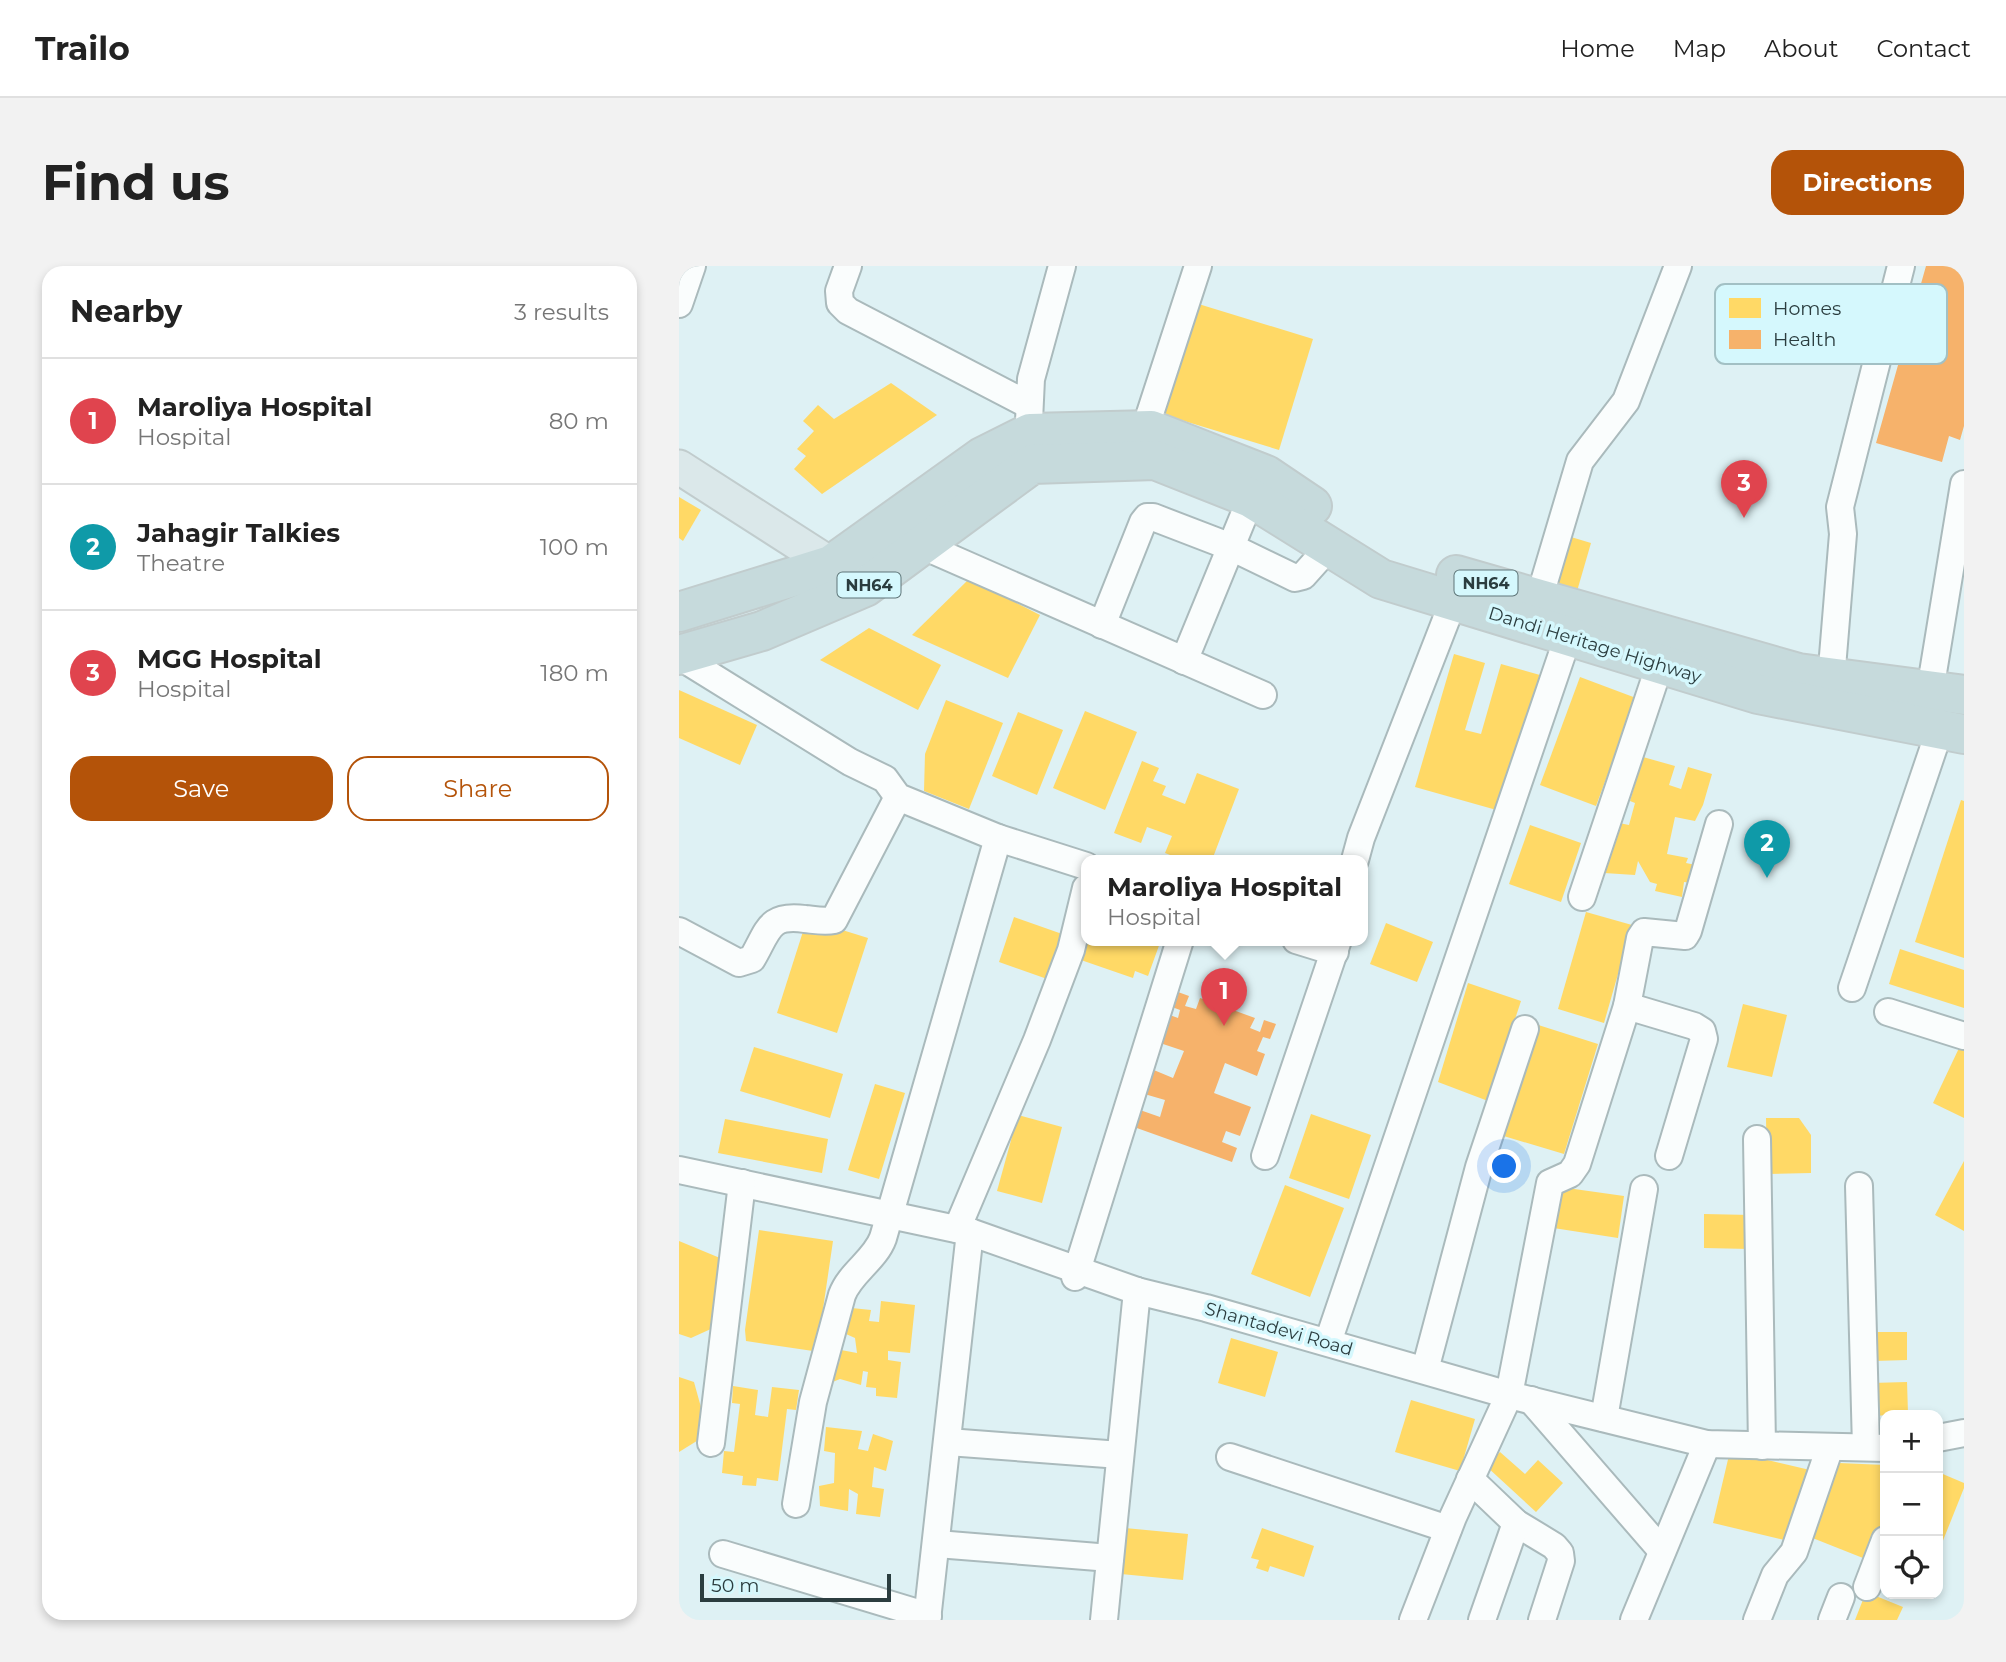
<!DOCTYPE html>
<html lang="en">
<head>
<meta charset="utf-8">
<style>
	body { margin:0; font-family:Montserrat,sans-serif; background:#f2f2f2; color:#222 }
	.controls { position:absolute; right:21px; bottom:21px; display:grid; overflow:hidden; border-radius:14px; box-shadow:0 4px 10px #0003 }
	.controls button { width:63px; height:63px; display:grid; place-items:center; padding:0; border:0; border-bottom:2px solid #e0e0e0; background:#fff; color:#222; font:35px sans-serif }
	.scale { position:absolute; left:21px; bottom:18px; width:191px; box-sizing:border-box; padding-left:7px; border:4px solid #2b3d3f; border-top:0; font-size:19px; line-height:24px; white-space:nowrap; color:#2b3d3f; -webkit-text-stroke:5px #d5f8fd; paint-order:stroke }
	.you { position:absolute; left:826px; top:901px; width:24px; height:24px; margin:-18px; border:5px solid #fff; border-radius:50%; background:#1a73e8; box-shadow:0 0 0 10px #1a73e833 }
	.badge { display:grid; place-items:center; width:46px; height:46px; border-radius:50%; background:#b45309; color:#fff; font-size:23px; font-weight:700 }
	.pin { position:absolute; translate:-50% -58px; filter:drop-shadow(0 2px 4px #0008) }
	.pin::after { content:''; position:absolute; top:37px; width:24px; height:21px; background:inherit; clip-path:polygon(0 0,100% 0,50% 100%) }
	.popup { position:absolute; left:402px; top:589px; width:287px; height:91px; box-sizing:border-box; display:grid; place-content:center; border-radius:14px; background:#fff; filter:drop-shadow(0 2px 5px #0005); font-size:23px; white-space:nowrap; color:#767676 }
	.popup b { font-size:26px; color:#222 }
	.popup::after { content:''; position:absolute; left:50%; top:100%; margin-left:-14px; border:14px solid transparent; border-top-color:#fff }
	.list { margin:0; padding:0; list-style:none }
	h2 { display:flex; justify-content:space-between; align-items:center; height:91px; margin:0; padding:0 28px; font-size:30px }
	h2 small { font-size:23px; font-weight:400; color:#767676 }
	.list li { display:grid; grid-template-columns:46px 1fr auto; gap:21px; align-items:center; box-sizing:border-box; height:126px; padding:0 28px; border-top:2px solid #e0e0e0 }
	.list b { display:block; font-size:26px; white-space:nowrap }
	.list p { margin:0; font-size:23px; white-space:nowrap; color:#767676 }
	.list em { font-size:23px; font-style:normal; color:#767676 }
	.actions { display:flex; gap:14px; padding:21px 28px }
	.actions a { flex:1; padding:16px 0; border:2px solid #b45309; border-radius:21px; text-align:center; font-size:24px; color:#b45309 }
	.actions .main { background:#b45309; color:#fff }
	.icon { flex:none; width:38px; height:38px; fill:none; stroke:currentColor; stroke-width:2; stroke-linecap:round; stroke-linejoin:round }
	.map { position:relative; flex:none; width:1285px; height:1354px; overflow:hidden; border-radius:21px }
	header { display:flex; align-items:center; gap:42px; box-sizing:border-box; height:98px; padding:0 35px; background:#fff; border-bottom:2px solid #e0e0e0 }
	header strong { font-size:33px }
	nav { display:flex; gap:38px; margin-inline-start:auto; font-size:24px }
	.intro { display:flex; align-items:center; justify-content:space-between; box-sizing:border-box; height:168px; padding:0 42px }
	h1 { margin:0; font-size:49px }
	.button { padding:18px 32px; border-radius:21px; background:#b45309; color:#fff; font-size:24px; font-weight:700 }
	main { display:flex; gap:42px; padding:0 42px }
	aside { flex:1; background:#fff; border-radius:21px; box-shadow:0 4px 10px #0003 }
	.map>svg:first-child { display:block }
	.homes { fill:#ffd966 }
	.health { fill:#f6b26b }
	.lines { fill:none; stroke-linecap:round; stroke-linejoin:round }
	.minor-casing { stroke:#aababc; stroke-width:30 }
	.major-casing { stroke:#c1cccd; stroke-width:37 }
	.highway-casing { stroke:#c1cccd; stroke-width:42 }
	.minor { stroke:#fafdfd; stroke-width:26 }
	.major { stroke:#dbe8ea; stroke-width:33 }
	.highway { stroke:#c6dadc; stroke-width:38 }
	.labels { text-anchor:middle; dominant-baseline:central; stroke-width:7; stroke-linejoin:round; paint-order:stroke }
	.shield { fill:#d5f8fd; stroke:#5e7578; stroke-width:2 }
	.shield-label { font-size:16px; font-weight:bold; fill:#2b3d3f }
	.street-label { font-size:18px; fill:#2b3d3f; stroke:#d5f8fd }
	.key { fill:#d5f8fd; stroke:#a2c0c4; stroke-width:2 }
	.key-label { font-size:19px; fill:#2b3d3f }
</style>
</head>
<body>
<header>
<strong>Trailo</strong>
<nav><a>Home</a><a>Map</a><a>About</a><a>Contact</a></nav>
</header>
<div class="intro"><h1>Find us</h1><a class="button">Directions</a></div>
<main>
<aside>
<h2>Nearby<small>3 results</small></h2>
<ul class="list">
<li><span class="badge" style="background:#e0444e">1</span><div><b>Maroliya Hospital</b><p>Hospital</p></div><em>80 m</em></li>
<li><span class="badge" style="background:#0f9aa8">2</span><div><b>Jahagir Talkies</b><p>Theatre</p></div><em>100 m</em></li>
<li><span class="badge" style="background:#e0444e">3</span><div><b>MGG Hospital</b><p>Hospital</p></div><em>180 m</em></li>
</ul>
<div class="actions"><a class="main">Save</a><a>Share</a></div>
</aside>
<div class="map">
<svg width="1285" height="1354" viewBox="0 0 1285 1354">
	<rect width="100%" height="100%" fill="#def1f4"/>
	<g class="homes">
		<path d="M513 36 634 73 600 184 479 147Z"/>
		<path d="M212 117 258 149 143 228 115 203 127 190 118 183 135 165 124 155 139 139 155 153Z"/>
		<path d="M0 231 22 244 4 275 0 272Z"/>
		<path d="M882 268 912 277 894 339 865 330Z"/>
		<path d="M290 313 361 349 329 412 233 369Z"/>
		<path d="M190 362 262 399 239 444 141 394Z"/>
		<path d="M775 388 806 397 786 464 802 468 822 398 861 409 821 545 736 521Z"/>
		<path d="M901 411 957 432 917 540 861 519Z"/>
		<path d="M0 424 78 459 61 499 0 472Z"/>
		<path d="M267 434 324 457 290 543 245 525 246 488Z"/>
		<path d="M406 445 458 466 426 544 374 522Z"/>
		<path d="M339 446 384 464 358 529 313 510Z"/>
		<path d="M964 491 996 500 990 519 1002 523 1009 501 1033 508 1024 539 1016 555 996 551 988 588 1009 592 1007 597 1017 599 1013 617 1005 616 1003 631 976 625 978 618 971 616 959 595 956 609 925 607 940 557 950 559 956 537 951 535Z"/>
		<path d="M463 495 480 502 474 515 487 520 483 529 506 538 518 507 560 523 533 594H504L486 587 493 570 468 561 462 577 435 567Z"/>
		<path d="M1282 534 1285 535V692L1236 676Z"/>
		<path d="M851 559 902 577 882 636 830 618Z"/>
		<path d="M907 646 953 659 925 757 879 743Z"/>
		<path d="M335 651 386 669 371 714 320 696Z"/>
		<path d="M128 653 189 672 158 767 98 747Z"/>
		<path d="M707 657 754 676 738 716 691 698Z"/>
		<path d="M405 674H482L469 710 456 705 454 712 399 693Z"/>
		<path d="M1221 683 1285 704V742L1210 718Z"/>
		<path d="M789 717 842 735 809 835 759 816Z"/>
		<path d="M1064 738 1108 749 1093 811 1048 801Z"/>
		<path d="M853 757 919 778 885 888 818 868Z"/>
		<path d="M1281 780 1285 782V852L1254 837Z"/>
		<path d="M75 781 164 808 151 852 61 825Z"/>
		<path d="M196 818 226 827 200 913 169 904Z"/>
		<path d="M632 848 692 869 670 933 610 912Z"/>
		<path d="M339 849 383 861 363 937 318 925Z"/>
		<path d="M1087 852H1120L1132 869V907L1088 908Z"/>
		<path d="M46 853 149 873 143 907 39 887Z"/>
		<path d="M1285 895V965L1256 949Z"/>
		<path d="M606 919 665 942 631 1031 572 1008Z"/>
		<path d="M874 920 945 930 939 972 868 961Z"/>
		<path d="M1025 948 1072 949 1071 983 1025 982Z"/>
		<path d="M80 964 154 975 139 1077 135 1076 134 1085 67 1075 66 1064Z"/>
		<path d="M0 975 41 992 45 1057 12 1072 0 1068Z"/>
		<path d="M202 1035 236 1039 231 1087 209 1085V1094L222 1096 218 1132 197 1130V1122L187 1121 189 1106 184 1105 182 1119 161 1113 146 1119 150 1096 160 1098 162 1084 178 1087 176 1072 167 1068 169 1052 163 1041 192 1044 190 1055 200 1056Z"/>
		<path d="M1195 1066H1228V1094L1195 1095Z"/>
		<path d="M552 1072 599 1086 586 1131 539 1117Z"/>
		<path d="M0 1111 15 1116 23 1145 21 1173 0 1186Z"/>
		<path d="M1228 1116 1229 1147 1197 1150 1192 1117Z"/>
		<path d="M54 1120 79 1124 76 1149 89 1151 93 1121 120 1124 117 1144 108 1143 99 1215 78 1212 77 1220 63 1219 64 1210 43 1207 45 1185 55 1186 61 1138 53 1137Z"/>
		<path d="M732 1134 796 1153 781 1205 716 1186Z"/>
		<path d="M147 1161 183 1165 179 1183 189 1185 194 1168 214 1175 207 1205 195 1201 193 1221 205 1223 201 1251 177 1248 179 1228 170 1223 169 1245 141 1240 140 1220 155 1217 156 1187 145 1185Z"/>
		<path d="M1051 1185 1131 1204 1114 1276 1034 1257Z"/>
		<path d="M821 1186 846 1208 859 1194 884 1217 857 1246 807 1200Z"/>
		<path d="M1160 1197 1206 1199V1251L1189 1294 1131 1271Z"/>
		<path d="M1259 1206 1285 1217V1222L1259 1287Z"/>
		<path d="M446 1262 509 1268 504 1314 442 1308Z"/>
		<path d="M583 1262 635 1280 625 1311 591 1300 589 1306 577 1302 580 1294 572 1292Z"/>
		<path d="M1187 1326 1224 1341 1218 1354H1176Z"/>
	</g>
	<g class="health">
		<path d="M1247 0H1285V160L1281 174 1270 170 1263 196 1197 177Z"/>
		<path d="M499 726 510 730 506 740 517 743 521 732 576 752 571 762 581 766 585 754 597 758 591 773 584 771 578 785 586 788 578 810 546 797 535 827 572 841 561 870 547 865 543 876 558 882 553 896 455 861 461 844 481 851 486 834 462 827 470 802 494 812 505 785 478 776 488 748 499 752 501 744 493 741Z"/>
	</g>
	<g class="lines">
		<defs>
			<g id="minor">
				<path d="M169 0 160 25 161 37 169 45 350 139"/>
				<path d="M0 38 13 0"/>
				<path d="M350 155 352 113 383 0"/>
				<path d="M466 163 519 0"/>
				<path d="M242 279 584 429"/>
				<path d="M860 333 901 195 947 135 999 0"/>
				<path d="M423 359 464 256 468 251H474L552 281 616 312 624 310 650 281"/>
				<path d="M0 390 171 496 206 513 219 531 319 572 407 600"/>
				<path d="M505 395 572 232"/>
				<path d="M1251 425 1285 218"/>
				<path d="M1151 426 1164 268 1161 241 1222 0"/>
				<path d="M676 594 682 572 774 336"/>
				<path d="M903 631 981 398"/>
				<path d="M0 665 60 697 73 693C90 664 89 648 126 653 136 654 145 656 155 654L219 531"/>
				<path d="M617 674 656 686"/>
				<path d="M1173 722 1261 463"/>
				<path d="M948 740 1015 760 1023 765 1025 773 990 890"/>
				<path d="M1209 746 1285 770"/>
				<path d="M1078 873 1083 1180"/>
				<path d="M586 890 659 674"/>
				<path d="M0 904 291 966 458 1025 527 1042 830 1129 1028 1178 1206 1182"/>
				<path d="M1180 920 1187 1181"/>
				<path d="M278 963 358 774 392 684 407 622"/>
				<path d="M396 1011 501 674"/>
				<path d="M649 1076 894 356"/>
				<path d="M746 1104 800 901 846 763"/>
				<path d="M852 1134 983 1285"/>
				<path d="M925 1152 965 923"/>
				<path d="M1259 1172 1285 1167"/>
				<path d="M269 1176 441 1189"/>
				<path d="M32 1177 63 917"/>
				<path d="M551 1191 769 1263"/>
				<path d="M791 1213 837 1257 875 1280 881 1287 882 1295 863 1354"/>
				<path d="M117 1238 134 1136 163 1029C171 1007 196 994 204 972L319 572"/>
				<path d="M258 1278 431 1292"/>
				<path d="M44 1288 249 1350"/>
				<path d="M1188 1321 1206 1274"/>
				<path d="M248 1354 291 966"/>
				<path d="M425 1354 458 1025"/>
				<path d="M734 1354 774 1251 830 1129 871 917 891 908 898 898 948 740 961 672 965 666 1006 670 1009 665 1040 558"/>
				<path d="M803 1354 837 1257"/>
				<path d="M955 1354 1028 1178"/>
				<path d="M1078 1354 1096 1309 1115 1286 1151 1181"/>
				<path d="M1153 1354 1162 1331"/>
			</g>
			<path id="major" d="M0 201 170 310"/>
			<g id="highway">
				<path d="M777 309 1119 407 1285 429"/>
				<path d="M0 346 152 299 303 191 351 167 472 164 587 209 633 240"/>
				<path d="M0 389 83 365 186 321 353 198 476 194 572 232 702 313 1079 428 1285 468"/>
			</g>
		</defs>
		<use href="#minor" class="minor-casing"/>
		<use href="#major" class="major-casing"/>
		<use href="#highway" class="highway-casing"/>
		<use href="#minor" class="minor"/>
		<use href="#major" class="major"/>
		<use href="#highway" class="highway"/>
	</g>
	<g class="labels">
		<g class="shield">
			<rect x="775.5" y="304.5" width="63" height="25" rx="5"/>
			<rect x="158.5" y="306.5" width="63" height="25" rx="5"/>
		</g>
		<g class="shield-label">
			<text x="807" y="317">NH64</text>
			<text x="190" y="319">NH64</text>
		</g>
		<g class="street-label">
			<text transform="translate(916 379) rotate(17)">Dandi Heritage Highway</text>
			<text transform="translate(600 1063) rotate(16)">Shantadevi Road</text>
		</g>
	</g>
	<rect x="1036" y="18" width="232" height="80" rx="10" class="key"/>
	<rect x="1050" y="32" width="32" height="20" fill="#ffd966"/>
	<rect x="1050" y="64" width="32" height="19" fill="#f6b26b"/>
	<g class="key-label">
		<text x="1094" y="49">Homes</text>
		<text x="1094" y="80">Health</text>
	</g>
</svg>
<div class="controls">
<button>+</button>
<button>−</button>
<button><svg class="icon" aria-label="locate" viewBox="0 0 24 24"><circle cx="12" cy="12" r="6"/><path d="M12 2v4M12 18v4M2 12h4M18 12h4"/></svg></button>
</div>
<div class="scale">50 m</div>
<div class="you"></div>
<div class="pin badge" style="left:545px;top:760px;background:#e0444e">1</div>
<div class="popup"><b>Maroliya Hospital</b>Hospital</div>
<div class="pin badge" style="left:1088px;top:612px;background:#0f9aa8">2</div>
<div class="pin badge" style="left:1065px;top:252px;background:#e0444e">3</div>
</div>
</main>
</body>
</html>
